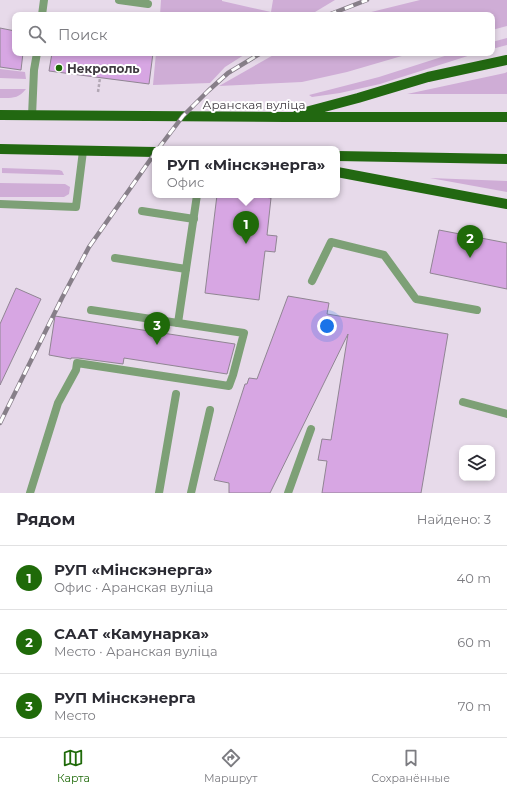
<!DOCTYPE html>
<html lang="ru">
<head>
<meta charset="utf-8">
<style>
	body { margin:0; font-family:Montserrat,sans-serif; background:#f2f2f3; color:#2b2b33 }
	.controls { position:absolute; right:12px; bottom:12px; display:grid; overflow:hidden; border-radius:8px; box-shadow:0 2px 6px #0003 }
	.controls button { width:36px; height:36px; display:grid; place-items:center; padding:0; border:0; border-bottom:1px solid #e1e1e2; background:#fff; color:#2b2b33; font:20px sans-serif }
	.you { position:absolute; left:327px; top:326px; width:14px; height:14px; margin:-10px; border:3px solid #fff; border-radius:50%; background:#1a73e8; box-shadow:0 0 0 6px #1a73e833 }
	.badge { display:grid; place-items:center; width:26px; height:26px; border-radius:50%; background:#1f6a09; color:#fff; font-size:13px; font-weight:700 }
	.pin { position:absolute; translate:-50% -33px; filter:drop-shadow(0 1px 2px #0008) }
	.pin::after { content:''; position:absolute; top:21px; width:14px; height:12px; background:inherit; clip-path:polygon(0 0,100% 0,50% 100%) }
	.popup { position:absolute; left:152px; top:146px; width:188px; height:52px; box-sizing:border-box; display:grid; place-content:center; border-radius:8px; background:#fff; filter:drop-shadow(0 1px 3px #0005); font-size:13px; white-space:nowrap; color:#7c7c81 }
	.popup b { font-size:15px; color:#2b2b33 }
	.popup::after { content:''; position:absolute; left:50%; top:100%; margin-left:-8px; border:8px solid transparent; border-top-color:#fff }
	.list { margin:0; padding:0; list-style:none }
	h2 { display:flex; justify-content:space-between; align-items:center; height:52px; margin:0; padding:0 16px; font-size:17px }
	h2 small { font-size:13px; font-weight:400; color:#7c7c81 }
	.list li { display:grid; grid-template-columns:26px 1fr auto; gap:12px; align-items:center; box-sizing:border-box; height:64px; padding:0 16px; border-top:1px solid #e1e1e2 }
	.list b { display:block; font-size:15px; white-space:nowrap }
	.list p { margin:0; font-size:13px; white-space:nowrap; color:#7c7c81 }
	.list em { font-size:13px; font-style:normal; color:#7c7c81 }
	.icon { flex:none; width:22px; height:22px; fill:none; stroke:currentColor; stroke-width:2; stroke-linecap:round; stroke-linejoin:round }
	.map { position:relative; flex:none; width:507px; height:493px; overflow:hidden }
	.search { position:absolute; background:#fff; box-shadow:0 2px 6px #0003; left:12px; right:12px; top:12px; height:44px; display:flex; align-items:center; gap:10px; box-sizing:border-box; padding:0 14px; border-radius:8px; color:#7c7c81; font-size:15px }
	.sheet { height:244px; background:#fff }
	nav { display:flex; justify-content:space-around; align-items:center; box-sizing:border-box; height:56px; border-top:1px solid #e1e1e2; background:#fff; font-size:11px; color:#7c7c81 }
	nav a { display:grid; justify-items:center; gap:2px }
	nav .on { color:#1f6a09 }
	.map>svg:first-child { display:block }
	.green { fill:#cfadd6 }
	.building { fill:#d7a6e3; stroke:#908593 }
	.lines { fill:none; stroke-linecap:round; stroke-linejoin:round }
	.path { stroke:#b2a7b4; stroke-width:2.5; stroke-dasharray:3 2; stroke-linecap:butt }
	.lane { stroke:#7da076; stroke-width:8 }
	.primary { stroke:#226811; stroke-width:10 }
	.rail-casing { stroke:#877f89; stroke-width:4.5 }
	.rail { stroke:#fff; stroke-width:3; stroke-dasharray:9; stroke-linecap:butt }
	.poi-dot { fill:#1f6a09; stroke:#fff; stroke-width:1.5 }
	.labels { text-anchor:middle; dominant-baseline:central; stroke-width:4; stroke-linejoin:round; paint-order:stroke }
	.poi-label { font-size:12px; font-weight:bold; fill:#403b41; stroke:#fff; text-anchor:start }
	.street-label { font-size:12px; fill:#403b41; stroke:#fff }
</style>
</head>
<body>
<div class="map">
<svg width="507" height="493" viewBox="0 0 507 493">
	<rect width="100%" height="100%" fill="#e7daea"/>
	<g class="green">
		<path d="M161 0H222V1L271 12 273 0H335L310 15H160Z"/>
		<path d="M420 0H507V26L492 30V15H359Z"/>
		<path d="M507 38V45L492 49V42Z"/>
		<path d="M156 53H247L225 67 210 83 153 85Z"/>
		<path d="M277 53H412L347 72 302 82 219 86Z"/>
		<path d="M454 53H477L380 84 340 93 312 97 309 95 379 77Z"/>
		<path d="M0 69 25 72 26 79 0 78Z"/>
		<path d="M507 72V94H407L505 73Z"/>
		<path d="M0 89H26C18 99 12 98 0 98Z"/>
		<path d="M2 168 59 170 62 171 64 175 2 173Z"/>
		<path d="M430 178 507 181V192Z"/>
		<path d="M0 183 65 184 70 187 69 194 64 197H0Z"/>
	</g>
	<g class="building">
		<path d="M0 28 15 31V53H23L21 70 0 67Z"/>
		<path d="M52 53H153L149 84 49 71Z"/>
		<path d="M217 195H250L271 198 267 235 277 236 275 252 265 251 259 300 205 293Z"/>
		<path d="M439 230 507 243V289L430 273Z"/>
		<path d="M16 288 41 299 0 385V324Z"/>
		<path d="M288 296 329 303 327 314 448 334 421 493H322L327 461 318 460 322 439 331 440 348 334 270 493H229V483L214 480 245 384H247L249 378 257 379Z"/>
		<path d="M55 316 136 329 235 344 227 374 124 358 123 364 78 358H71V359L49 355Z"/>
	</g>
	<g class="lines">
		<path class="path" d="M98 92 100 78"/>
		<g class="lane">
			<path d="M119 0 148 4"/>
			<path d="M42 15 44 0"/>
			<path d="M32 116 34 70 37 53"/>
			<path d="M0 204 76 207 83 151"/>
			<path d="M142 211 194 219"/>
			<path d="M115 258 186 269"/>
			<path d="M312 281 331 242 384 255 416 299 477 310"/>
			<path d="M91 310 178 323 197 195"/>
			<path d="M463 402 507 414"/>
			<path d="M30 493 58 403 76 370 77 363 229 386 233 375 244 333 178 323"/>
			<path d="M159 493 176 394"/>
			<path d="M191 493 210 410"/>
			<path d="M288 493 311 429"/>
		</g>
		<g class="primary">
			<path d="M298 114 358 98 428 77 507 60"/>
			<path d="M0 115 285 117H507"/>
			<path d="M0 149 155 152"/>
			<path d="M337 156 507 159"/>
			<path d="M337 172 507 204"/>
		</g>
		<defs>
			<g id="rail">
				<path d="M328 15 367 0"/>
				<path d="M158 149 183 116 208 91 228 73 261 53"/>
				<path d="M0 423 62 298 89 247 155 153"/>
			</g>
		</defs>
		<use href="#rail" class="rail-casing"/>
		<use href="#rail" class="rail"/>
	</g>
	<circle class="poi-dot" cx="59" cy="68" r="4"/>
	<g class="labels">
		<g class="poi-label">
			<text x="67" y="68">Некрополь</text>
		</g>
		<g class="street-label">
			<text x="254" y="104">Аранская вуліца</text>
		</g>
	</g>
</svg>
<div class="controls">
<button><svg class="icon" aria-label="layers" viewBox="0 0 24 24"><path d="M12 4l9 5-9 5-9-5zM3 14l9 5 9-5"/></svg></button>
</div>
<div class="you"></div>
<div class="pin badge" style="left:246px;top:244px">1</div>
<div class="popup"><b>РУП «Мінскэнерга»</b>Офис</div>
<div class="pin badge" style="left:470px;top:258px">2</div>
<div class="pin badge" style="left:157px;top:345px">3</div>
<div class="search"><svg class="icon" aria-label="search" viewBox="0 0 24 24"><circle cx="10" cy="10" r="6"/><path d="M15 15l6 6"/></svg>Поиск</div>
</div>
<section class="sheet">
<h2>Рядом<small>Найдено: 3</small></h2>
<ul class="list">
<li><span class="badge">1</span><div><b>РУП «Мінскэнерга»</b><p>Офис · Аранская вуліца</p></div><em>40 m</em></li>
<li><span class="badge">2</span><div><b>СААТ «Камунарка»</b><p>Место · Аранская вуліца</p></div><em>60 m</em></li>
<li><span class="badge">3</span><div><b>РУП Мінскэнерга</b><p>Место</p></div><em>70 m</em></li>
</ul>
</section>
<nav>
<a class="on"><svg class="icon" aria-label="map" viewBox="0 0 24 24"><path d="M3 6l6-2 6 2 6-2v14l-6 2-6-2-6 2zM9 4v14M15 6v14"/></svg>Карта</a>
<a><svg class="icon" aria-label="directions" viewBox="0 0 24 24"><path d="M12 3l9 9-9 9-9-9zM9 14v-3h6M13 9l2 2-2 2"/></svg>Маршрут</a>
<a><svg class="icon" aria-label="saved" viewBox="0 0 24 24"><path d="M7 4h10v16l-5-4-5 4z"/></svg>Сохранённые</a>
</nav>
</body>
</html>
